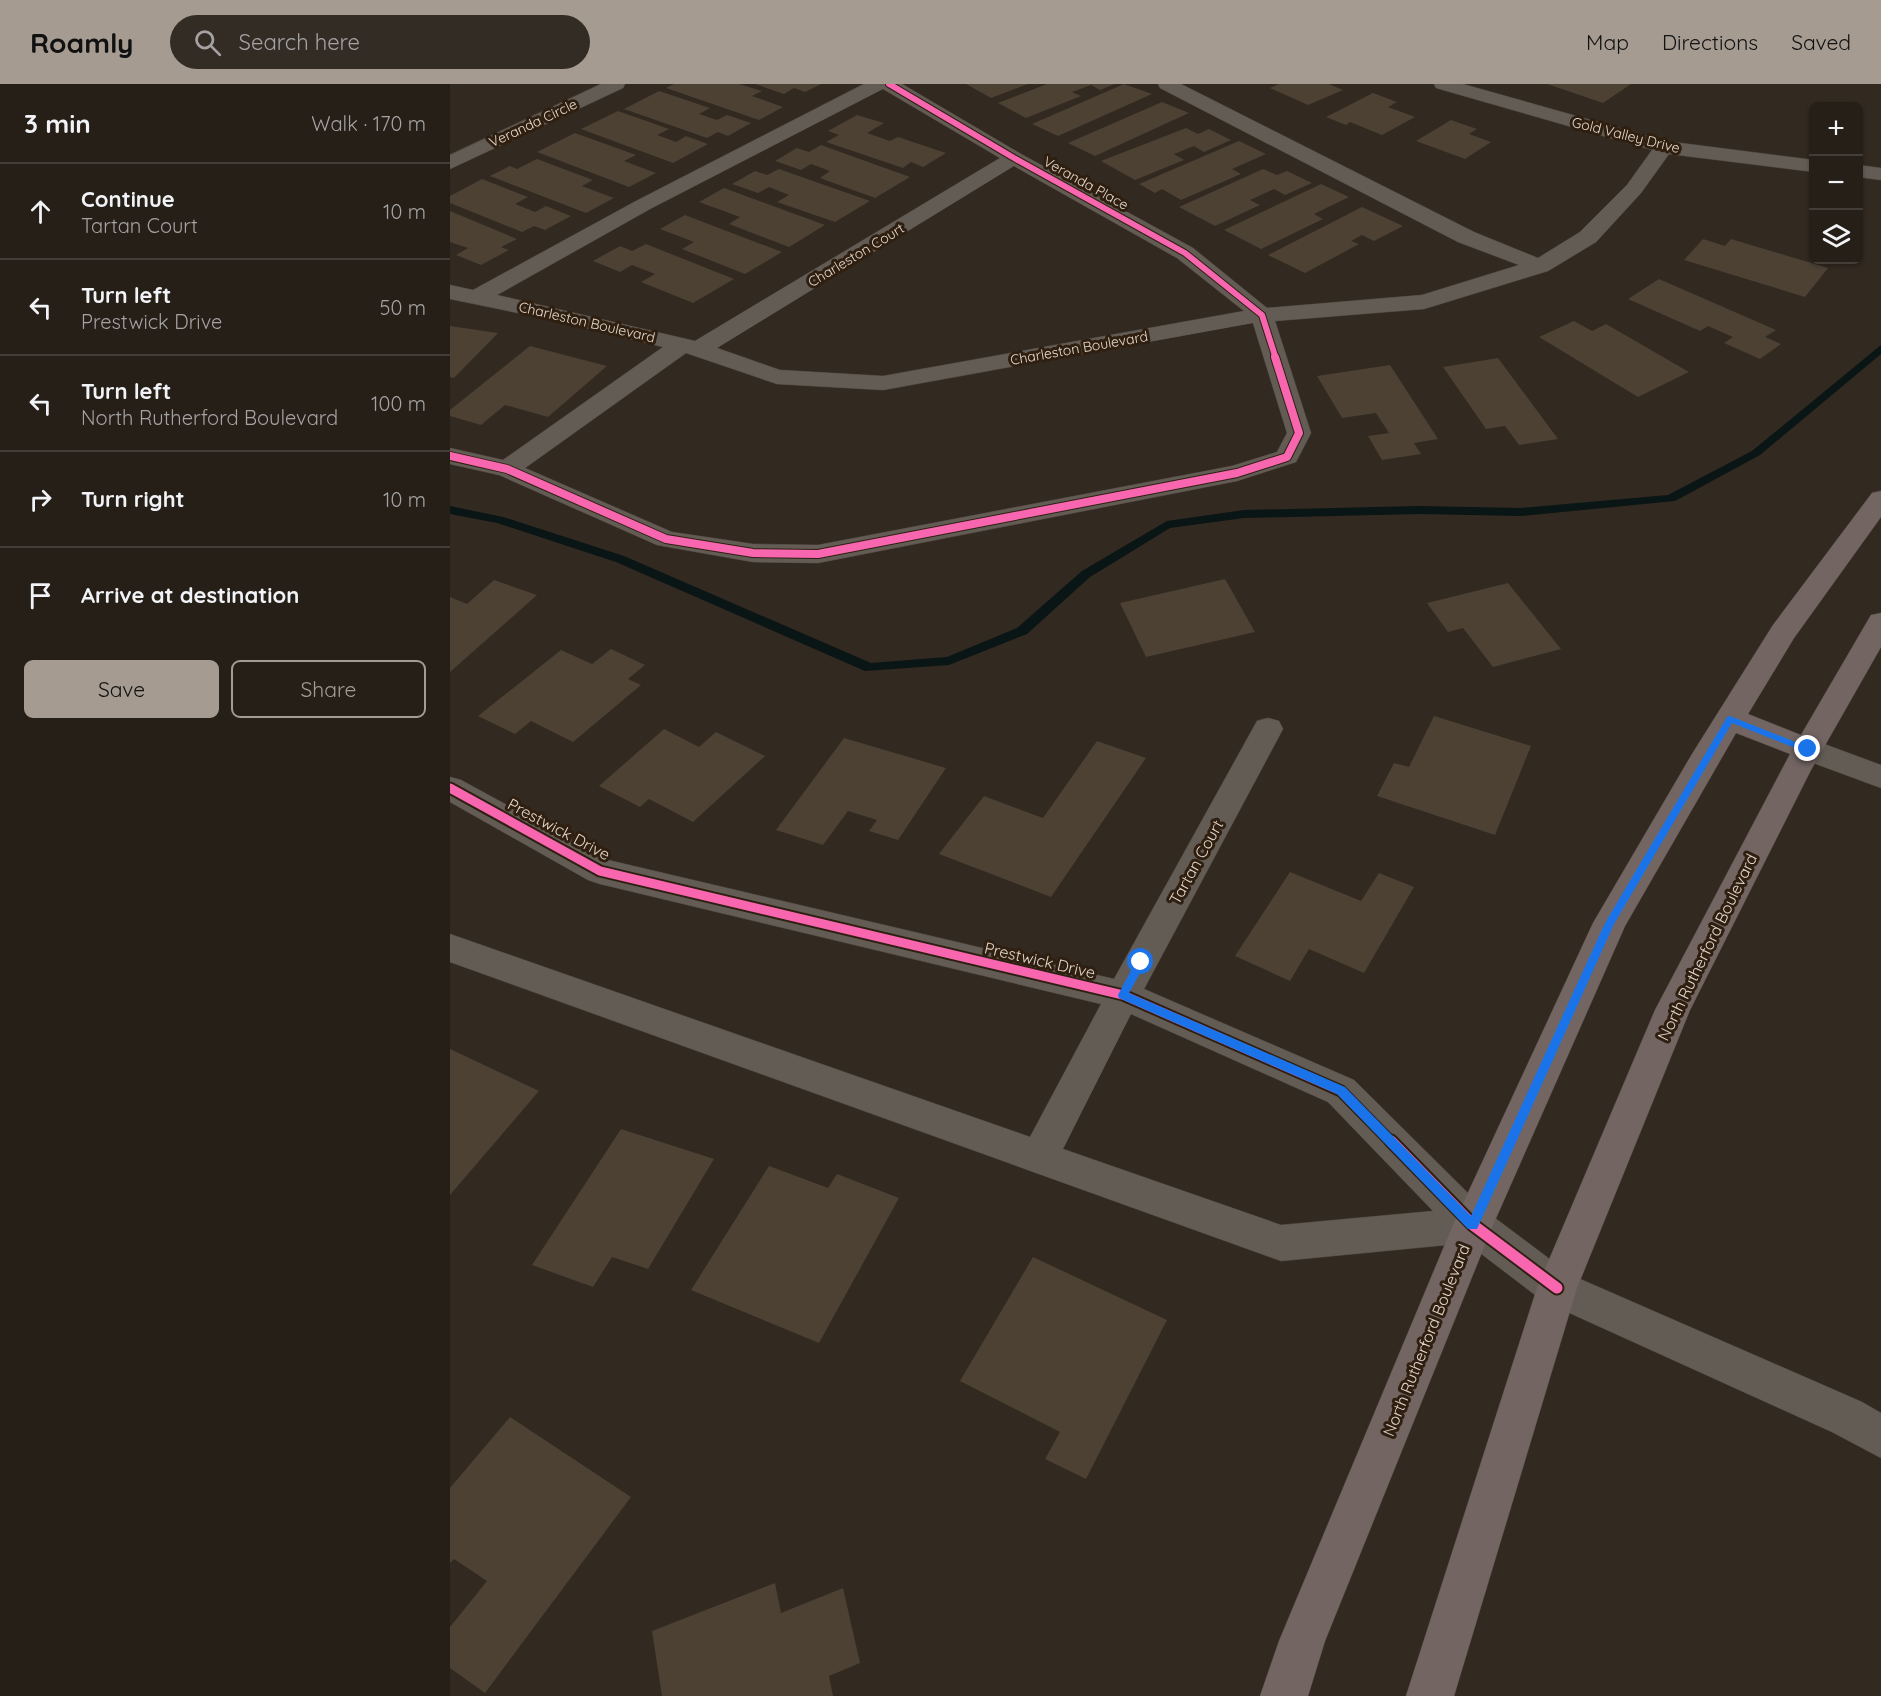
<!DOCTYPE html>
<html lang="en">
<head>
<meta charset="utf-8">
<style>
	body { margin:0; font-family:Quicksand,sans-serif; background:#322c25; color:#f1f3f6 }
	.controls { position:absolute; right:18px; top:18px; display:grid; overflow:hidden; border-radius:9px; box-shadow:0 2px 4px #0004 }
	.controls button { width:54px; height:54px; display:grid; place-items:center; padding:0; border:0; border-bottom:2px solid #423d37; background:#261f18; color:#f1f3f6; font:30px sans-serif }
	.stop { position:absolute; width:18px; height:18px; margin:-14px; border:4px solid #1a73e8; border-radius:50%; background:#fff }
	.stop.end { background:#1a73e8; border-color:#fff; box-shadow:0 2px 6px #0008 }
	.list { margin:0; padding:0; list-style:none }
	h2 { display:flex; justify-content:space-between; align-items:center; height:78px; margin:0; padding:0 24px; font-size:26px }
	h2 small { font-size:20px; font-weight:400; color:#a4a2a2 }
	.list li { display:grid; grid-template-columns:39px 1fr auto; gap:18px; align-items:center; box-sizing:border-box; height:96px; padding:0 24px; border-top:2px solid #423d37 }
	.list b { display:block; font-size:22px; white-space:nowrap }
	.list p { margin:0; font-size:20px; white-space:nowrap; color:#a4a2a2 }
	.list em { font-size:20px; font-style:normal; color:#a4a2a2 }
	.actions { display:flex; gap:12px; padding:18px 24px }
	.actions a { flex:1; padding:14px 0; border:2px solid #a59b91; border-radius:9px; text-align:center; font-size:21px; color:#a59b91 }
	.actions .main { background:#a59b91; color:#111 }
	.icon { flex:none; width:33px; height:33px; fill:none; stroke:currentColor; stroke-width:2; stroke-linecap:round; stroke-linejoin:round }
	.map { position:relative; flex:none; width:1431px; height:1612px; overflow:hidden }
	header { display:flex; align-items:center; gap:36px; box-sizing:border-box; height:84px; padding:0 30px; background:#a59b91; color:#111 }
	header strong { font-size:28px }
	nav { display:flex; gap:33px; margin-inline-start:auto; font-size:21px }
	.search { width:420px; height:54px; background:#322c25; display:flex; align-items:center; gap:15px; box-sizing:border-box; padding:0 21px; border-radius:33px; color:#a4a2a2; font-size:22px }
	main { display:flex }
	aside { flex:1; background:#261f18 }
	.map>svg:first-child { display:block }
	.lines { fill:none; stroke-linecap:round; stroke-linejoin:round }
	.stream { fill:#0a1516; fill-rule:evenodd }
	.building { fill:#4c4133 }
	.minor-casing { stroke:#4d453e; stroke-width:1 }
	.major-casing { stroke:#4d453e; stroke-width:1 }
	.minor { fill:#635c55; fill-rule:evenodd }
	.major { fill:#736662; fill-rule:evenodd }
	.cycleway-far3-casing { stroke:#2f1f10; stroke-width:8 }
	.cycleway-far2-casing { stroke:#2f1f10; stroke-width:10 }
	.cycleway-far1-casing { stroke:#2f1f10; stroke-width:13 }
	.cycleway-casing { stroke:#2f1f10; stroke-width:15 }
	.cycleway-far3 { stroke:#f766af; stroke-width:6 }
	.cycleway-far2 { stroke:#f766af; stroke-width:8 }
	.cycleway-far1 { stroke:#f766af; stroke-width:9 }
	.cycleway { stroke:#f766af; stroke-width:11 }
	.route { fill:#1a73e8 }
	.labels { text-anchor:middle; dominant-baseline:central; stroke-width:6; stroke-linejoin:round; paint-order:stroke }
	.far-street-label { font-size:14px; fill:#e3d8ce; stroke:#2f1f10 }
	.street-label { font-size:16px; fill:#e3d8ce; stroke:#2f1f10 }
</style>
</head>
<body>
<header>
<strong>Roamly</strong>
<div class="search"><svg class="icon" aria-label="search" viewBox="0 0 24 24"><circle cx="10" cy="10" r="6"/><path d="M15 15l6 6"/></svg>Search here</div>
<nav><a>Map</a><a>Directions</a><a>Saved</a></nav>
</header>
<main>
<aside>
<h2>3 min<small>Walk · 170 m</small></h2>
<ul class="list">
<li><svg class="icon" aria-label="ahead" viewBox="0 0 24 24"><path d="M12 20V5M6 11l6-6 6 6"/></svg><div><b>Continue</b><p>Tartan Court</p></div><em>10 m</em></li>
<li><svg class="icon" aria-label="left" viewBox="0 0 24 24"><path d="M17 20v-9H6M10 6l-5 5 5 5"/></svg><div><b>Turn left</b><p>Prestwick Drive</p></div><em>50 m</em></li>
<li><svg class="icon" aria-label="left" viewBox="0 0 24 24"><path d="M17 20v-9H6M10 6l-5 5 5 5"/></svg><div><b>Turn left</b><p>North Rutherford Boulevard</p></div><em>100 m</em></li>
<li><svg class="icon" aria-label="right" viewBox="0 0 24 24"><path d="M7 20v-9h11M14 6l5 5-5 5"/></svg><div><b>Turn right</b></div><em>10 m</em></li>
<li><svg class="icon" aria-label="arrive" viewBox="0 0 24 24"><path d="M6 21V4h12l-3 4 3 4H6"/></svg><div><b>Arrive at destination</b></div></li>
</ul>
<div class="actions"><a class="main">Save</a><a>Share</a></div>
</aside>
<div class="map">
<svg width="1431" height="1612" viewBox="0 0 1431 1612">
	<rect width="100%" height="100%" fill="#322920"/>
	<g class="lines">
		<path class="stream" d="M1431 261V270L1310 371 1225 417 1071 432 969 430 794 434 720 444 640 493 577 550 499 581 415 587 166 478 47 439 0 430V422L53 433 174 472 421 579 497 573 567 544 632 487 717 437 794 426 969 422 1071 424 1218 411 1302 367Z"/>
	</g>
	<g class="building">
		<path d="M224 0H289L312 7 302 12 333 23 309 36 216 4Z"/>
		<path d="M305 0H371L355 8 344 4 334 10Z"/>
		<path d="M516 0H578L541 14Z"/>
		<path d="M597 0H665L650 6 641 1 622 8 631 12 576 34 548 19Z"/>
		<path d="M674 0 702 10 608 52 582 40Z"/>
		<path d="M829 0H879L893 6 858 21 820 4Z"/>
		<path d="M1097 0H1181L1153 19Z"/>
		<path d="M209 7 260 24 249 30 267 36 277 31 301 39 278 52 268 48 257 54 174 25Z"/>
		<path d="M923 9 947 18 938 23 965 33 932 51 900 38 896 41 876 33Z"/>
		<path d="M712 18 739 29 645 72 618 59Z"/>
		<path d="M168 27 219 45 207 51 226 58 236 52 258 60 223 79 131 45Z"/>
		<path d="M407 31 434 39 417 49 440 57 448 53 496 69 473 83 461 78 453 84 376 58 389 51 378 47Z"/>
		<path d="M1001 36 1027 45 1019 50 1041 58 1015 75 966 57Z"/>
		<path d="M736 44 748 50 759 45 781 56 754 68 744 62 724 70 734 76 685 96 651 77Z"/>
		<path d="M125 49 186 71 174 77 206 89 179 103 87 68Z"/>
		<path d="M789 57 816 70 782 85 791 90 731 116 712 105 705 109 689 100Z"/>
		<path d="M371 61 460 93 425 114 370 94 380 87 361 80 351 86 325 77 347 64 359 68Z"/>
		<path d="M87 75 143 96 132 102 164 114 136 129 40 92 60 82 67 85Z"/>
		<path d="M329 85 420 117 385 138 327 118 339 111 319 103 308 109 282 100 305 87 317 91Z"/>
		<path d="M813 85 827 91 837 87 862 99 835 111 824 105 800 116 810 121 765 142 729 123Z"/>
		<path d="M32 95 78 113 65 120 85 128 96 122 121 132 95 146 84 142 72 148 0 119V112Z"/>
		<path d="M871 100 899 113 864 130 873 135 811 165 774 146Z"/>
		<path d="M274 104 375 141 339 163 279 140 290 133 249 118Z"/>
		<path d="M912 123 953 142 924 157 912 151 901 157 909 160 855 189 818 171Z"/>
		<path d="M0 127 67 155 51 163 59 166 31 181 6 171 18 164 0 158Z"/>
		<path d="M235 131 332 168 295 190 232 165 244 158 210 145Z"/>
		<path d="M1253 155 1275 162 1281 155 1378 184 1355 213 1234 176Z"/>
		<path d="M196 160 284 195 243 219 191 198 205 190 182 181 170 188 143 177 170 162 182 167Z"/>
		<path d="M1209 195 1326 246 1315 253 1331 260 1310 275 1274 259 1283 253 1258 242 1250 247 1178 215Z"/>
		<path d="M1124 237 1142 247 1156 240 1239 288 1188 313 1089 253Z"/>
		<path d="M0 242 48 249 4 294 0 293Z"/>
		<path d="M80 262 157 282 98 333 55 321 31 341 0 332V326Z"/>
		<path d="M1048 274 1108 355 1069 361 1055 342 1036 345 993 283Z"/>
		<path d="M940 281 988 355 964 359 971 370 932 376 918 352 939 349 926 329 892 334 867 292Z"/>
		<path d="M775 495 805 548 696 573 670 519Z"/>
		<path d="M44 496 87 511 0 588V513L17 520Z"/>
		<path d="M1058 499 1111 565 1043 583 1013 544 998 548 977 519Z"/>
		<path d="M161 565 195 581 178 595 191 601 123 658 81 637 65 650 28 632 111 566 142 580Z"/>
		<path d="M984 632 1081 662 1045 751 927 712 944 679 959 683Z"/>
		<path d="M214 645 249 663 266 648 315 672 243 738 199 715 190 723 149 702Z"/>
		<path d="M394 654 496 684 448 756 419 747 427 736 398 727 373 761 326 746Z"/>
		<path d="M647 657 696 674 601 813 489 770 534 712 593 734Z"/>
		<path d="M840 788 911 817 929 789 964 803 914 889 859 865 840 897 785 872Z"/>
		<path d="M0 965 89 1007 0 1111Z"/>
		<path d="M171 1045 264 1075 198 1185 162 1173 143 1203 82 1181Z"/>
		<path d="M319 1082 378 1104 387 1090 449 1114 369 1259 241 1206Z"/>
		<path d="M583 1173 717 1236 636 1395 595 1375 610 1348 510 1297Z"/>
		<path d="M60 1333 181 1413 35 1609 0 1584V1543L37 1497 4 1475 0 1479V1404Z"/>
		<path d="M325 1499 331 1529 393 1504 410 1579 379 1592 383 1612H212L202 1547Z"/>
	</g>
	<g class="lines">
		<defs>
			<g id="minor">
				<path d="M151 0H175L173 4 0 85V71Z"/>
				<path d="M414 0H452L571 70 743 164 817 224 972 211 1069 181 1008 158 710 4 708 0H731L1024 148 1088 174 1130 148 1177 101 1202 66 986 4 984 0H1013L1215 57 1364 76V88L1219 70 1191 109 1146 158 1098 187 974 225 825 237 861 349 846 378 787 397 368 479 303 478 207 461 49 391 0 380V364L53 376 213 263 107 237 0 215V201L23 206 186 117ZM433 5 550 74 245 257 47 211 200 125ZM564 82 727 174 794 227 433 292 330 286 267 264ZM803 239 837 349 827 368 782 382 368 461 303 460 222 448 75 384 236 269 327 300 433 306Z"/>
				<path d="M1408 81 1431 84V96L1408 93Z"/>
				<path d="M818 634 829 637 833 645 694 905 904 996 1037 1128 1121 1191 1412 1318 1431 1329V1374L1382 1348 1093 1217 1017 1159 831 1177 0 878V850L580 1053 651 920 150 800 138 796 0 718V693L11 696 158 776 664 895 807 637ZM681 930 878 1018 983 1127 831 1141 613 1065Z"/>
				<path d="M1358 654 1431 681V704L1347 673 1343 665 1347 657Z"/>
			</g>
			<path id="major" d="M1431 407V433L1344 554 1298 630 1351 651 1421 531 1431 529V563L1361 686 1240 926 1127 1204 1004 1612H956L1087 1204 1205 926 1340 670 1286 649 1175 842 1043 1141 875 1557 858 1612H810L829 1557 1003 1141 1143 839 1242 670 1323 541 1422 409Z"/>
		</defs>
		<use href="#minor" class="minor-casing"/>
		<use href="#major" class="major-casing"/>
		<use href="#minor" class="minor"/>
		<use href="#major" class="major"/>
		<defs>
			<path id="cycleway-far3" d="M439 0 564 74 735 169 812 231 826 275"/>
			<path id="cycleway-far2" d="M0 372 57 385 216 455 303 469 368 470 787 389 837 373 849 349 825 273"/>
			<path id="cycleway-far1" d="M0 704 150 787 673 911 891 1007 942 1059"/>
			<path id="cycleway" d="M941 1057 1023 1141 1107 1204"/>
		</defs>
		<use href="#cycleway-far3" class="cycleway-far3-casing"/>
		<use href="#cycleway-far2" class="cycleway-far2-casing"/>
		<use href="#cycleway-far1" class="cycleway-far1-casing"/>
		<use href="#cycleway" class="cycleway-casing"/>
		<use href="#cycleway-far3" class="cycleway-far3"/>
		<use href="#cycleway-far2" class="cycleway-far2"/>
		<use href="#cycleway-far1" class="cycleway-far1"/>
		<use href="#cycleway" class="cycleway"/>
	</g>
	<path class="route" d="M1280 632 1363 665 1361 668H1355L1282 639 1164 840 1027 1145H1018L887 1010 669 914 668 911 687 875H694L696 878 679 909 895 1003 1021 1132 1155 839 1277 633Z"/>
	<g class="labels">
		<g class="far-street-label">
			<text transform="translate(83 39) rotate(-25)">Veranda Circle</text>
			<text transform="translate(1176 51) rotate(14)">Gold Valley Drive</text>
			<text transform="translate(636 99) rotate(29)">Veranda Place</text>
			<text transform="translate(406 171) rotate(-31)">Charleston Court</text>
			<text transform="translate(137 238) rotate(13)">Charleston Boulevard</text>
			<text transform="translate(629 264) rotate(-10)">Charleston Boulevard</text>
		</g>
		<g class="street-label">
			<text transform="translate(109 745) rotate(28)">Prestwick Drive</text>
			<text transform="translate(746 778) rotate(-61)">Tartan Court</text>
			<text transform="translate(1257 863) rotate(-64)">North Rutherford Boulevard</text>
			<text transform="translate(590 876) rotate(13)">Prestwick Drive</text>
			<text transform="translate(976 1256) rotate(-68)">North Rutherford Boulevard</text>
		</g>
	</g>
</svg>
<div class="controls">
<button>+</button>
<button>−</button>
<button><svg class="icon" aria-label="layers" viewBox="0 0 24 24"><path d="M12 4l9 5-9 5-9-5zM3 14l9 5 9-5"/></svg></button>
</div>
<div class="stop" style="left:691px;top:878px"></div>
<div class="stop end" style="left:1358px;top:665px"></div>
</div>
</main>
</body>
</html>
